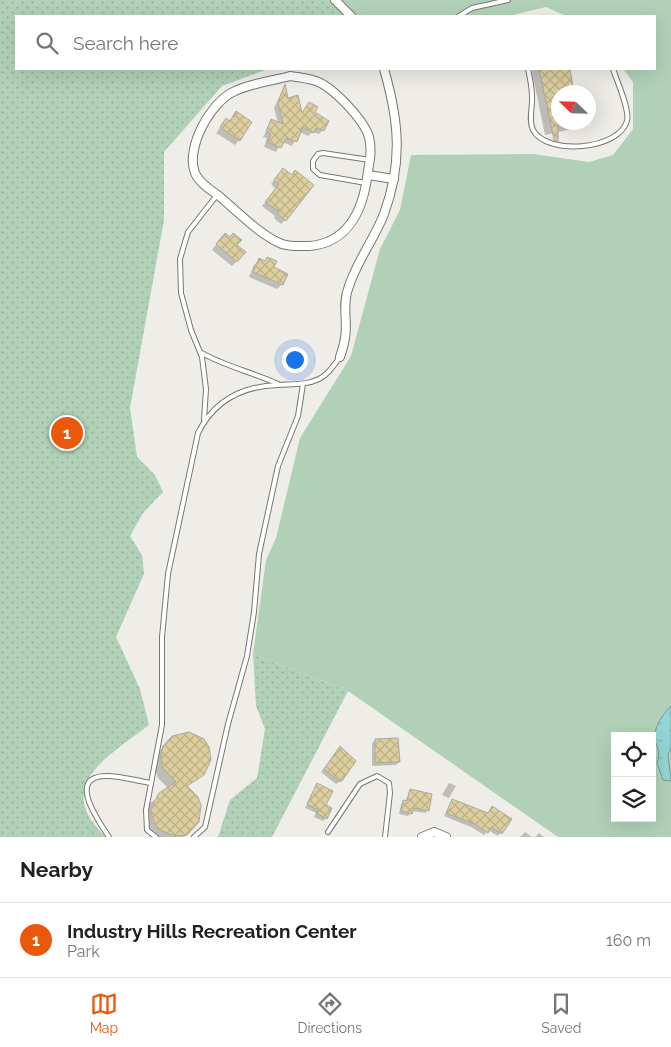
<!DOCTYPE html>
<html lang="en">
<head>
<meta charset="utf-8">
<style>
	body { margin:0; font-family:Raleway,sans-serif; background:#f2f2f2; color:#202124 }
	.controls { position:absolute; right:15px; bottom:15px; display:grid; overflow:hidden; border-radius:0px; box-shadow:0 5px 20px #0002 }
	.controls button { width:45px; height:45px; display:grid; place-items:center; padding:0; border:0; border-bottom:1px solid #e0e0e0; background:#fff; color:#202124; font:25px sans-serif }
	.compass { position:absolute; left:551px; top:85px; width:45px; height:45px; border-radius:50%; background:#fff; box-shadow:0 5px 20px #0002; rotate:293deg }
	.you { position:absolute; left:294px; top:359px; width:18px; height:18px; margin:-12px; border:4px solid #fff; border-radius:50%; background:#1a73e8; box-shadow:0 0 0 8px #1a73e833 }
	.badge { display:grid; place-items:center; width:32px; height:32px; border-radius:50%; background:#ea580c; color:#fff; font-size:16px; font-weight:700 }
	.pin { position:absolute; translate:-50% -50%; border:2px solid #fff; box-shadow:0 1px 5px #0006 }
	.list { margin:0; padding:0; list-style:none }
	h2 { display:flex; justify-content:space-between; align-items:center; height:65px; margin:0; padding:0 20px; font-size:21px }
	h2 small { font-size:16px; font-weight:400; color:#757577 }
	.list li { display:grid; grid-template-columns:32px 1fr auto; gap:15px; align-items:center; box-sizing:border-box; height:75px; padding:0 20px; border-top:1px solid #e0e0e0 }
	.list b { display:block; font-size:19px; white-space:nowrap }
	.list p { margin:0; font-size:16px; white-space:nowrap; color:#757577 }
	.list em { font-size:16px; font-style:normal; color:#757577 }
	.icon { flex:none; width:28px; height:28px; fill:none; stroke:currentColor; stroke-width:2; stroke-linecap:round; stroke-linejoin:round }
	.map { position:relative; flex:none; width:671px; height:837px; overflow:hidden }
	.search { position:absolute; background:#fff; box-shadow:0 5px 20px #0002; left:15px; right:15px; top:15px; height:55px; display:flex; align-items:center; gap:12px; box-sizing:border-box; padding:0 18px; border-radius:0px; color:#757577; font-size:19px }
	.sheet { height:140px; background:#fff }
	nav { display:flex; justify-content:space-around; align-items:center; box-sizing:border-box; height:70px; border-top:1px solid #e0e0e0; background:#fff; font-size:14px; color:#757577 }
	nav a { display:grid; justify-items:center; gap:2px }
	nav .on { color:#ea580c }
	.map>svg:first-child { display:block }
	.grass { fill:#b0d1b7; fill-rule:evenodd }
	.park { fill:url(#park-dots) }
	.water { fill:url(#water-ripples); stroke:#729f9e }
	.shadow { fill:#0003 }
	.building { fill:url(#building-cross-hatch); stroke:#abaaa4 }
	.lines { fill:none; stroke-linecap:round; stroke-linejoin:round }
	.service-casing { stroke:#787771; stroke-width:6 }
	.minor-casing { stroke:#787771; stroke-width:10 }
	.service { stroke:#fff; stroke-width:4 }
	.minor { stroke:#fff; stroke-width:8 }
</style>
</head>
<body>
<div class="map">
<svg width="671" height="837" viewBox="0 0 671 837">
	<defs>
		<pattern id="park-dots" width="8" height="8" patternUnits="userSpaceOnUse" patternTransform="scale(1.25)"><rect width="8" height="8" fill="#b0d1b7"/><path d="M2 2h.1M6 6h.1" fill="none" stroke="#97b39d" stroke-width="1.8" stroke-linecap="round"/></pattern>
		<pattern id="water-ripples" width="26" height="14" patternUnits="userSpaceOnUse" patternTransform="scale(1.25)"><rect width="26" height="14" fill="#95d5d5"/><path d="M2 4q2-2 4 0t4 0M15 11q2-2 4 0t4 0" fill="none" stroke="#80b7b6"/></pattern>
		<pattern id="building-cross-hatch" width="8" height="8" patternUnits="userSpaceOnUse" patternTransform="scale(1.25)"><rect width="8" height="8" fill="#ddce9e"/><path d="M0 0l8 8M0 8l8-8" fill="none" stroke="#bdb188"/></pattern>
	</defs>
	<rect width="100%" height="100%" fill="#efede7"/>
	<path class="grass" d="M348 0H671V837H558L348 691 253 654 266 560 276 538 300 438 351 356 380 249 400 210 411 155 533 154 589 162 613 155 633 129V82L623 69H655V16H566L546 7 509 16H363ZM615 736H652V818H615Z"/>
	<g class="park">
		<path d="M0 0H348L363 16H16V69H268L222 86 164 152V220L130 408 137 457 155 475 163 492 143 513 130 536 142 555 144 574 116 637 140 689 149 725C109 756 51 786 106 837H0Z"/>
		<path d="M253 654 348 691 272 837H218L230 800 257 778 265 729 256 706Z"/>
	</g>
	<path class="water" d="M671 706V749L668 754 671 781 663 780 657 763C662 748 655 749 655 735 655 725 664 713 671 706Z"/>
	<g class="shadow">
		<path d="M533 69H568L573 92H558V122H578L572 129 545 135 532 72Z"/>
		<path d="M284 87 288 99 301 113 309 103 323 130 319 134 313 132 308 136 300 132 292 146 282 142 276 152 264 147 267 138 263 137 272 121 278 123 274 108Z"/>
		<path d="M236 113 239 140 235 145 216 133 226 120 229 122Z"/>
		<path d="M279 173 285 220 281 224 274 218 275 216 262 206 276 189 271 184Z"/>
		<path d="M220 239 235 245 237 261 232 266 212 250Z"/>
		<path d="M267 259 282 284 277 289 249 277 254 265 259 260 264 262Z"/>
		<path d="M184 733 197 735 206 744V772L186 787 190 832 184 837H153L149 832 145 820 149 804 169 789 158 778 154 766 157 754 172 737Z"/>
		<path d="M375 740 399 762 396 765 372 766V743Z"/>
		<path d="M337 751 341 781 336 784 321 772Z"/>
		<path d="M449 783 456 786 449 798 442 795Z"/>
		<path d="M317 785 325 806 326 818 323 821 314 817 316 813 305 808Z"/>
		<path d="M410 790 428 810 425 813 412 811 408 816 399 814 401 804 405 802Z"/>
		<path d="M453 800 487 814 492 808 510 819 498 836 488 830 484 835 471 827 444 816Z"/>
		<path d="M525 832 532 837H520Z"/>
		<path d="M539 833 544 837H535Z"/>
	</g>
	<g class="building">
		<path d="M539 69H570L574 92H558V141L554 140Z"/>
		<path d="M285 84 288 98 298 95 302 113 309 102 318 107 315 112 329 121 324 131 316 128 314 133 303 127 297 142 286 138 281 148 267 142 271 134 266 132 271 119 283 124 278 102Z"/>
		<path d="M236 111 252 122 240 141 220 127 226 118 230 121Z"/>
		<path d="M283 168 292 175 295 170 314 185 286 221 278 214 279 211 265 202 279 184 274 180Z"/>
		<path d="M225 233 230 237 233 233 242 240 237 245 246 252 237 262 216 244Z"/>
		<path d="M267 257 277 261 274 267 288 274 283 285 253 272 259 258 265 261Z"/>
		<path d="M189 732 204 739 209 747 211 760 204 775 187 786 198 797 201 805 199 822 187 835 174 836 158 829 152 817 151 808 159 793 176 782 162 767 161 754 163 746 172 736Z"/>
		<path d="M398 738 400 762 375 763V739Z"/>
		<path d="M340 746 356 761 342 781H339L324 769Z"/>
		<path d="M317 783 333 791 326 805 332 808 327 819 316 813 318 810 307 804Z"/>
		<path d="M410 789 432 794 429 811 414 808 412 814 401 811 403 800 407 801Z"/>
		<path d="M452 799 488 813 492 806 512 819 502 834 491 827 488 833 475 824 446 813Z"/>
	</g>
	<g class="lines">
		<defs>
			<g id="service">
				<path d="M459 16 472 8 508 0"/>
				<path d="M528 69C530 78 532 87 532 96 533 106 528 120 533 130 547 156 619 150 627 121 630 110 617 81 613 69"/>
				<path d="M366 183 320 175 313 169V161L318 154 323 153 370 160"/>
				<path d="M200 352C224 366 252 372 278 384"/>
				<path d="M204 420 206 389 202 357 191 330 181 293 180 259 188 232 217 195"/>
				<path d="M328 832 360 784 377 776 389 783 390 793 385 837"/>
				<path d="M109 837C100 823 66 777 105 776 119 775 136 781 151 783"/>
				<path d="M156 837 147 830 146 810 162 725V637L168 574 198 433C214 401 242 386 278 385 292 384 307 385 319 379 329 374 334 365 340 357"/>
				<path d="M194 837 205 827 228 724 247 656 254 612 259 554 278 466 298 416 303 384"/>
			</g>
			<g id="minor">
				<path d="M335 0 351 16"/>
				<path d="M290 76C298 77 307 78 316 81 333 87 364 120 369 137 372 149 370 160 368 171 364 207 350 243 309 246 300 246 291 247 282 244 261 236 237 211 219 196 211 190 199 183 195 173 185 148 211 101 235 91 252 83 272 81 290 76Z"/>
				<path d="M368 175 394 179"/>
				<path d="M340 357C342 351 344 345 345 338 348 322 342 305 348 289 356 262 374 240 384 214 403 162 399 121 384 69"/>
				<path d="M422 837 434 832 446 837"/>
			</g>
		</defs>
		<use href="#service" class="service-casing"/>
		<use href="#minor" class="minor-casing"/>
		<use href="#service" class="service"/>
		<use href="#minor" class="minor"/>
	</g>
</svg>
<div class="controls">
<button><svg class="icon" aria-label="locate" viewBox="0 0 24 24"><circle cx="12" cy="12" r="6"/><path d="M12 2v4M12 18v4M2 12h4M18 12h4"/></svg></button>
<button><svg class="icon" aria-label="layers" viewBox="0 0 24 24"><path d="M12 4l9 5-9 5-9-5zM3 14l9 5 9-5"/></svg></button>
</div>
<svg class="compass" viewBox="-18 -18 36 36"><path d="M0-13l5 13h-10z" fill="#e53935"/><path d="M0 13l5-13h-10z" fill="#757577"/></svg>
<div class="you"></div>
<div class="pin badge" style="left:67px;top:433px">1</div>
<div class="search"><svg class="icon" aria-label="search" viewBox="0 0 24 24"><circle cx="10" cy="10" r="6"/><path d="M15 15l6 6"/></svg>Search here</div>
</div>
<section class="sheet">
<h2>Nearby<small></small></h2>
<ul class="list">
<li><span class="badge">1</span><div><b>Industry Hills Recreation Center</b><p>Park</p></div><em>160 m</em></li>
</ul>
</section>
<nav>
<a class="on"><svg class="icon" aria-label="map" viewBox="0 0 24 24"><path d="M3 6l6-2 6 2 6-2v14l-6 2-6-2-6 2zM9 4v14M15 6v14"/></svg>Map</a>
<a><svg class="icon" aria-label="directions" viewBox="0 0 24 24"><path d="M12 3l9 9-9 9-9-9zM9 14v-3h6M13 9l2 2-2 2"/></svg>Directions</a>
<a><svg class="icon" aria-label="saved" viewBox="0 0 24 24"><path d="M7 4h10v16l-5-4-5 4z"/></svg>Saved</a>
</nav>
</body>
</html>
